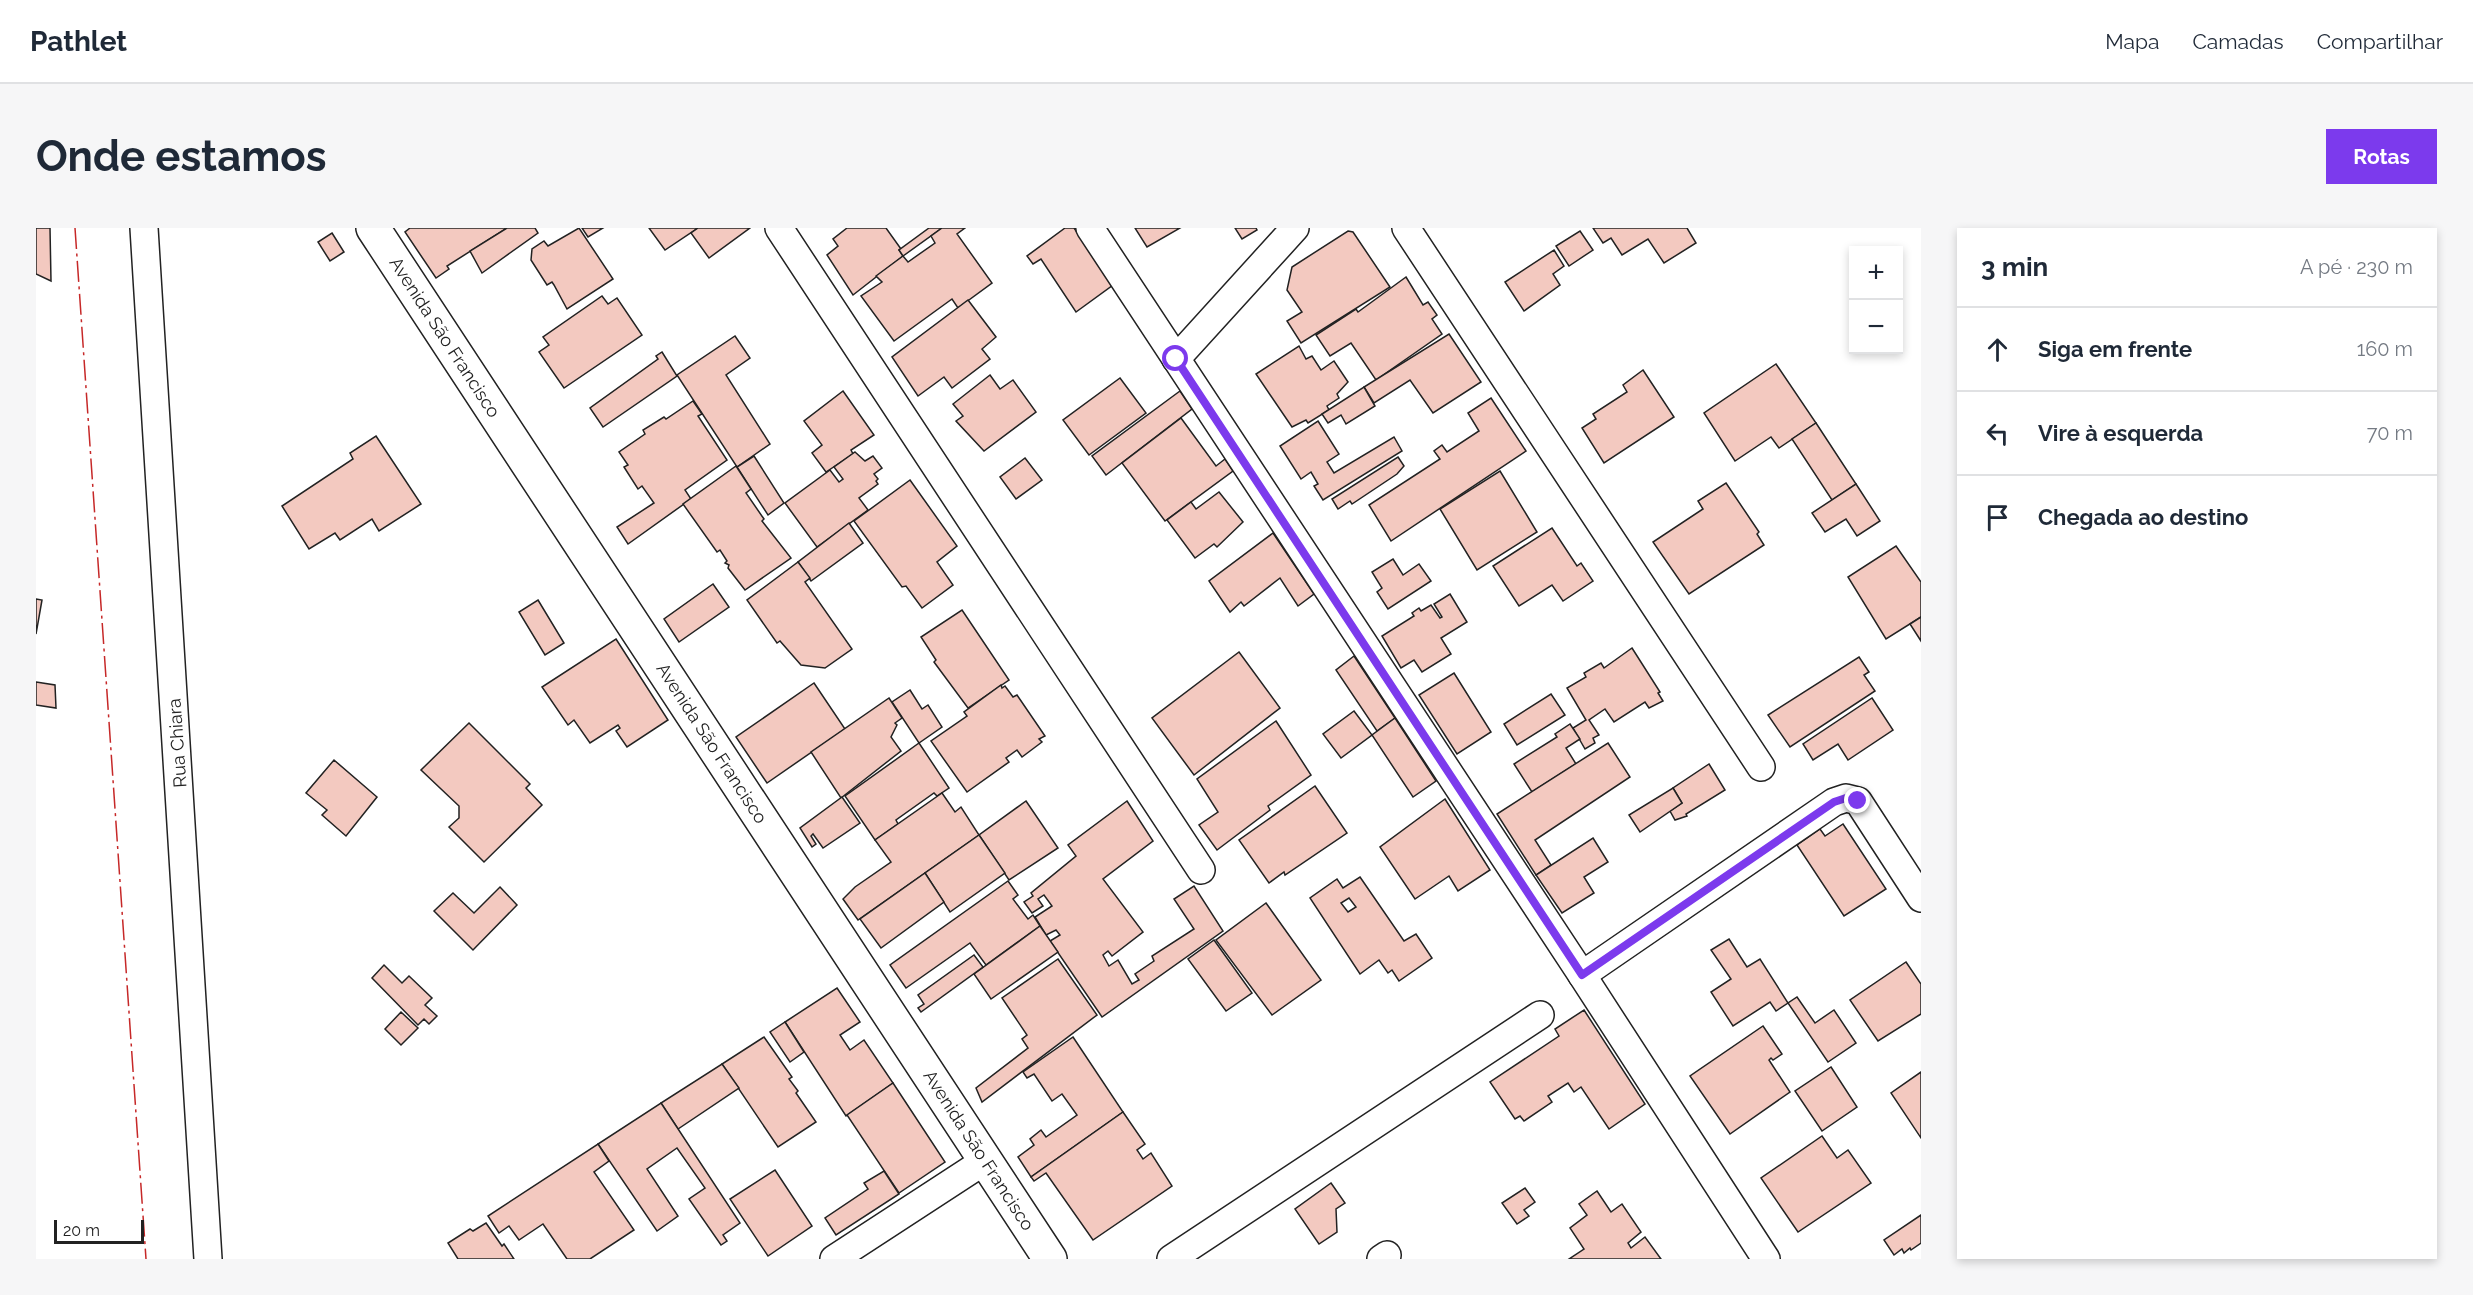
<!DOCTYPE html>
<html lang="pt">
<head>
<meta charset="utf-8">
<style>
	body { margin:0; font-family:Raleway,sans-serif; background:#f6f6f7; color:#1f2937 }
	.controls { position:absolute; right:18px; top:18px; display:grid; overflow:hidden; border-radius:0px; box-shadow:0 3px 9px #0003 }
	.controls button { width:54px; height:54px; display:grid; place-items:center; padding:0; border:0; border-bottom:2px solid #e0e1e3; background:#fff; color:#1f2937; font:30px sans-serif }
	.scale { position:absolute; left:18px; bottom:15px; width:90px; box-sizing:border-box; padding-left:6px; border:3px solid #222; border-top:0; font-size:16px; line-height:21px; white-space:nowrap; color:#222; -webkit-text-stroke:4px #fff; paint-order:stroke }
	.stop { position:absolute; width:18px; height:18px; margin:-14px; border:4px solid #7c3aed; border-radius:50%; background:#fff }
	.stop.end { background:#7c3aed; border-color:#fff; box-shadow:0 2px 6px #0008 }
	.list { margin:0; padding:0; list-style:none }
	h2 { display:flex; justify-content:space-between; align-items:center; height:78px; margin:0; padding:0 24px; font-size:26px }
	h2 small { font-size:20px; font-weight:400; color:#747a83 }
	.list li { display:grid; grid-template-columns:39px 1fr auto; gap:18px; align-items:center; box-sizing:border-box; height:84px; padding:0 24px; border-top:2px solid #e0e1e3 }
	.list b { display:block; font-size:22px; white-space:nowrap }
	.list em { font-size:20px; font-style:normal; color:#747a83 }
	.icon { flex:none; width:33px; height:33px; fill:none; stroke:currentColor; stroke-width:2; stroke-linecap:round; stroke-linejoin:round }
	.map { position:relative; flex:none; width:1885px; height:1031px; overflow:hidden; border-radius:0px }
	header { display:flex; align-items:center; gap:36px; box-sizing:border-box; height:84px; padding:0 30px; background:#fff; border-bottom:2px solid #e0e1e3 }
	header strong { font-size:28px }
	nav { display:flex; gap:33px; margin-inline-start:auto; font-size:21px }
	.intro { display:flex; align-items:center; justify-content:space-between; box-sizing:border-box; height:144px; padding:0 36px }
	h1 { margin:0; font-size:42px }
	.button { padding:15px 27px; border-radius:0px; background:#7c3aed; color:#fff; font-size:21px; font-weight:700 }
	main { display:flex; gap:36px; padding:0 36px }
	aside { flex:1; background:#fff; border-radius:0px; box-shadow:0 3px 9px #0003 }
	.map>svg:first-child { display:block }
	.building { fill:#f3c9c0; stroke:#222; stroke-width:1.5; fill-rule:evenodd }
	.lines { fill:none; stroke-linecap:round; stroke-linejoin:round }
	.street-casing { stroke:#222; stroke-width:30 }
	.secondary-casing { stroke:#222; stroke-width:36 }
	.street { stroke:#fff; stroke-width:27 }
	.secondary { stroke:#fff; stroke-width:33 }
	.power { stroke:#c62828; stroke-width:1.5; stroke-dasharray:21 4.5 3 4.5; stroke-linecap:butt }
	.route { stroke:#7c3aed; stroke-width:8 }
	.labels { text-anchor:middle; dominant-baseline:central; stroke-width:4.5; stroke-linejoin:round; paint-order:stroke }
	.street-label { font-size:18px; fill:#222; stroke:#fff }
</style>
</head>
<body>
<header>
<strong>Pathlet</strong>
<nav><a>Mapa</a><a>Camadas</a><a>Compartilhar</a></nav>
</header>
<div class="intro"><h1>Onde estamos</h1><a class="button">Rotas</a></div>
<main>
<div class="map">
<svg width="1885" height="1031" viewBox="0 0 1885 1031">
	<rect width="100%" height="100%" fill="#fff"/>
	<g class="building">
		<path d="M0 0H14L15 53 0 46Z"/>
		<path d="M374 0H471L411 38 413 41 400 50 369 4Z"/>
		<path d="M471 0H499L502 5 446 45 434 23Z"/>
		<path d="M543 0 577 51 531 81 518 57 516 54 511 57 495 32 496 21 508 13 512 18Z"/>
		<path d="M546 0H567L552 9Z"/>
		<path d="M613 0H662L629 22Z"/>
		<path d="M662 0H714L673 30 655 5Z"/>
		<path d="M811 0H850L865 21 863 22 867 28 817 67 791 27 802 18 797 11Z"/>
		<path d="M893 0H906L867 28 863 22Z"/>
		<path d="M906 0H929L921 6 956 55 922 80 916 71 858 113 825 68 846 54 840 48 867 28 872 34 899 15 895 8Z"/>
		<path d="M1029 0H1038L1077 57 1040 84 1005 31 997 36 991 28Z"/>
		<path d="M1099 0H1144L1111 19Z"/>
		<path d="M1199 0H1220L1221 2 1206 11Z"/>
		<path d="M1557 0H1651L1660 15 1628 35 1612 11 1586 27 1575 10 1567 15Z"/>
		<path d="M1312 3 1317 4 1354 59 1265 115 1251 93 1266 84 1251 62 1256 39Z"/>
		<path d="M1544 3 1557 22 1533 38 1520 18Z"/>
		<path d="M296 5 308 24 294 33 282 14Z"/>
		<path d="M1518 22 1528 38 1517 46 1524 57 1488 83 1469 54Z"/>
		<path d="M1370 49 1387 77 1392 74 1401 87 1396 91 1406 106 1340 152 1315 115 1294 128 1280 107 1320 81 1322 84Z"/>
		<path d="M566 68 572 76 581 70 606 107 528 160 503 124 513 117 507 109Z"/>
		<path d="M932 72 960 109 946 121 954 131 916 160 908 149 882 168 856 129Z"/>
		<path d="M1413 106 1445 154 1397 185 1374 152 1338 175 1328 159Z"/>
		<path d="M699 108 714 130 690 147 734 216 701 239 641 147Z"/>
		<path d="M1263 118 1270 131 1276 128 1285 142 1298 133 1312 154 1301 166 1303 170 1291 178 1293 182 1272 195 1270 192 1256 199 1220 146Z"/>
		<path d="M626 124 641 148 567 199 554 180 622 131 620 128Z"/>
		<path d="M1740 136 1780 195 1743 220 1735 209 1699 233 1668 185Z"/>
		<path d="M1607 142 1638 189 1568 235 1546 200 1560 191 1557 186 1591 164 1587 157Z"/>
		<path d="M954 147 964 161 977 152 1000 184 948 223 920 193 927 188 917 176Z"/>
		<path d="M1084 150 1110 185 1053 227 1027 192Z"/>
		<path d="M1328 159 1339 178 1310 196 1305 187 1292 195 1286 186Z"/>
		<path d="M807 163 838 207 815 222 817 226 790 244 776 225 786 217 768 193Z"/>
		<path d="M1144 163 1156 181 1070 247 1056 228Z"/>
		<path d="M1455 170 1490 223 1355 313 1333 277 1404 231 1398 223 1406 217 1411 224 1443 203 1432 185Z"/>
		<path d="M657 173 666 186 662 188 691 232 649 262 655 271 592 316 581 299 618 275 606 258 602 261 588 239 592 237 583 224 609 206 607 202 628 189 630 191Z"/>
		<path d="M1145 190 1180 238 1189 231 1197 243 1129 293 1086 235Z"/>
		<path d="M1282 193 1303 226 1291 234 1298 245 1358 209 1366 223 1287 272 1278 258 1282 256 1275 244 1265 251 1244 218Z"/>
		<path d="M1780 195 1820 256 1796 272 1756 211Z"/>
		<path d="M340 208 385 276 343 303 336 291 304 312 299 305 273 321 246 278 317 231 314 225Z"/>
		<path d="M819 224 829 233 837 228 846 240 838 246 842 251 840 253 842 256 823 270 832 282 781 319 749 275 794 242 803 254 807 251 798 239Z"/>
		<path d="M718 228 748 275 732 287 701 239Z"/>
		<path d="M1362 229 1368 238 1361 246 1316 276 1314 273 1302 281 1296 271Z"/>
		<path d="M989 230 1006 252 980 271 964 249Z"/>
		<path d="M700 238 715 261 710 265 728 291 726 293 755 330 709 362 692 340 693 337 689 335 691 333 684 322 681 324 647 276Z"/>
		<path d="M1464 243 1501 304 1441 342 1404 281Z"/>
		<path d="M874 252 921 318 901 334 917 357 886 380 870 358 866 359 818 293Z"/>
		<path d="M1690 255 1723 304 1721 306 1728 317 1653 366 1617 314 1667 281 1662 273Z"/>
		<path d="M1820 256 1844 293 1821 308 1810 291 1789 304 1776 285Z"/>
		<path d="M1183 264 1207 294 1181 319 1178 316 1159 330 1131 292 1155 274 1160 281Z"/>
		<path d="M813 295 827 315 775 353 762 334Z"/>
		<path d="M1516 300 1541 338 1545 335 1557 353 1527 373 1516 357 1483 378 1457 338Z"/>
		<path d="M1237 305 1278 366 1262 378 1244 350 1208 378 1205 374 1194 384 1173 353Z"/>
		<path d="M1860 318 1885 354V389L1850 411 1812 349Z"/>
		<path d="M1357 331 1367 347 1383 336 1395 353 1352 381 1341 364 1346 360 1336 344Z"/>
		<path d="M762 334 774 350 769 354 816 421 789 440 765 437 744 413 741 415 711 372Z"/>
		<path d="M677 356 693 379 643 414 628 391Z"/>
		<path d="M1414 366 1431 394 1405 410 1415 426 1386 444 1378 432 1365 440 1346 408 1378 388 1376 385 1383 380 1385 383 1395 377 1404 390 1406 389 1398 376Z"/>
		<path d="M0 371 6 372 0 406Z"/>
		<path d="M502 372 528 415 509 427 483 384Z"/>
		<path d="M926 382 973 452 932 480 898 434 900 432 885 409Z"/>
		<path d="M1885 389V413L1874 396Z"/>
		<path d="M580 411 632 492 591 519 580 503 584 500 582 497 554 515 538 492 532 497 506 459Z"/>
		<path d="M1596 420 1624 464 1622 465 1627 473 1613 480 1609 474 1578 494 1569 481 1553 492 1563 507 1557 510 1559 515 1549 521 1537 500 1550 492 1531 460 1550 449 1548 445 1565 435 1568 440Z"/>
		<path d="M1203 424 1244 480 1158 547 1116 490Z"/>
		<path d="M1318 428 1359 490 1341 503 1300 442Z"/>
		<path d="M1823 429 1833 444 1828 447 1839 463 1754 519 1732 487Z"/>
		<path d="M1418 445 1455 504 1421 526 1383 467Z"/>
		<path d="M0 454 19 457 20 480 0 477Z"/>
		<path d="M778 455 809 501 731 555 700 509Z"/>
		<path d="M965 457 966 460 969 458 977 469 981 467 1009 508 1003 511 1006 514 986 529 981 522 970 530 973 534 931 564 895 513 931 488 928 484Z"/>
		<path d="M874 462 886 481 892 477 906 499 883 515 856 474Z"/>
		<path d="M1515 466 1529 487 1481 517 1468 496Z"/>
		<path d="M853 470 866 490 859 495 861 497 855 509 865 523 805 570 775 524Z"/>
		<path d="M1836 470 1857 502 1812 532 1802 516 1777 532 1767 516Z"/>
		<path d="M1318 483 1336 507 1305 530 1287 506Z"/>
		<path d="M1359 490 1400 553 1377 569 1336 507Z"/>
		<path d="M1240 493 1275 547 1232 578 1234 582 1181 622 1163 597 1182 584 1161 551Z"/>
		<path d="M433 495 494 556 490 560 506 577 448 634 413 599 423 590V578L385 542Z"/>
		<path d="M1534 496 1544 511 1530 520 1540 536 1496 564 1478 536 1521 509 1519 506Z"/>
		<path d="M883 515 913 560 901 568 898 565 860 592 862 596 839 612 809 568Z"/>
		<path d="M1572 515 1594 549 1499 612 1515 637 1500 647 1461 586Z"/>
		<path d="M298 532 341 569 310 608 286 587 291 582 270 565Z"/>
		<path d="M1673 536 1689 562 1650 586 1651 588 1639 592 1634 583 1646 575 1637 560Z"/>
		<path d="M1279 558 1311 605 1249 647 1248 644 1233 655 1203 612Z"/>
		<path d="M1637 560 1646 575 1604 604 1593 587Z"/>
		<path d="M906 565 919 584 925 579 943 607 822 692 807 671 819 659 855 634 839 612Z"/>
		<path d="M806 569 824 595 787 620 777 606 775 608 780 616 776 619 764 600Z"/>
		<path d="M1409 571 1454 642 1422 663 1413 648 1379 671 1344 619Z"/>
		<path d="M990 573 1022 620 973 652 943 607Z"/>
		<path d="M1091 573 1117 613 1067 651 1107 704 1076 728 1072 723 1067 727 1073 738 1082 732 1096 756 1103 752 1099 746 1118 733 1116 728 1158 701 1138 671 1158 658 1187 703 1066 789 1014 713 1024 707 1020 702 1010 707 999 689 1016 678 1008 667 1002 671 1007 678 996 685 988 674 997 668 995 665 1040 628 1032 617Z"/>
		<path d="M1807 596 1850 661 1808 688 1761 617 1784 601 1789 608Z"/>
		<path d="M943 607 969 645 914 684 889 645Z"/>
		<path d="M1557 610 1572 634 1548 649 1558 665 1526 685 1500 647Z"/>
		<path d="M889 645 908 674 845 720 824 691Z"/>
		<path d="M1324 649 1368 713 1380 706 1396 730 1363 753 1356 742 1352 745 1343 732 1324 746 1274 670 1301 651 1307 660ZM1313 670 1320 679 1312 684 1305 675Z"/>
		<path d="M972 653 982 667 977 671 992 691 997 687 1004 698 950 737 934 715 870 760 854 737Z"/>
		<path d="M464 659 481 677 437 722 398 683 417 665 438 685Z"/>
		<path d="M1230 675 1285 752 1236 787 1180 712Z"/>
		<path d="M1004 698 1022 724 955 771 938 746Z"/>
		<path d="M1693 711 1711 739 1724 731 1752 775 1740 783 1734 774 1697 798 1675 764 1695 751 1675 722Z"/>
		<path d="M1178 712 1216 765 1190 783 1152 731Z"/>
		<path d="M938 727 947 739 885 784 882 780 888 776 882 767Z"/>
		<path d="M1022 731 1061 787 946 874 940 860 992 820 986 811 991 807 966 770Z"/>
		<path d="M1870 734 1885 756V786L1842 813 1814 772Z"/>
		<path d="M348 737 366 755 373 748 396 770 389 777 401 788 393 796 388 791 382 797 336 750Z"/>
		<path d="M801 760 824 794 804 807 814 822 828 812 857 855 810 888 749 794Z"/>
		<path d="M1761 769 1779 795 1798 782 1820 815 1792 834 1752 775Z"/>
		<path d="M1548 782 1609 876 1573 901 1545 859 1538 864 1532 855 1512 868 1516 874 1488 893 1484 888 1479 891 1454 854 1523 808 1519 801Z"/>
		<path d="M365 784 382 800 365 817 349 801Z"/>
		<path d="M749 794 768 824 754 834 734 804Z"/>
		<path d="M1727 798 1746 826 1737 832 1735 830 1733 832 1754 864 1694 906 1654 848Z"/>
		<path d="M728 809 756 849 753 851 762 863 760 865 780 894 742 919 686 836Z"/>
		<path d="M1037 809 1087 884 995 949 982 929 998 917 994 911 1005 902 1010 909 1041 887 1026 866 1016 873 998 846 991 850 987 844Z"/>
		<path d="M686 836 703 860 642 901 625 875Z"/>
		<path d="M1795 839 1821 879 1786 903 1759 863Z"/>
		<path d="M1885 844V910L1855 865Z"/>
		<path d="M857 855 909 934 863 965 811 887Z"/>
		<path d="M625 875 704 995 687 1007 691 1013 685 1017 653 971 669 960 641 920 611 941 642 988 621 1003 562 916Z"/>
		<path d="M1087 884 1109 916 1101 922 1107 931 1115 925 1136 958 1057 1012 1010 945 998 953 995 949Z"/>
		<path d="M1786 908 1801 930 1812 922 1835 955 1762 1004 1725 950Z"/>
		<path d="M562 916 573 933 558 944 598 1002 554 1031H531L507 996 483 1012 473 998 463 1005 452 988Z"/>
		<path d="M739 942 776 998 732 1028 694 971Z"/>
		<path d="M848 943 863 966 800 1007 789 990 832 961 828 955Z"/>
		<path d="M1295 955 1309 975 1300 981 1301 1004 1283 1016 1259 981Z"/>
		<path d="M1489 960 1499 974 1488 982 1493 988 1481 996 1466 975Z"/>
		<path d="M1561 963 1575 984 1586 976 1605 1004 1592 1015 1595 1020 1609 1009 1625 1031H1533L1548 1021 1534 1000 1551 987 1543 976Z"/>
		<path d="M1885 987V1015L1875 1022 1874 1020 1868 1025 1866 1021 1858 1027 1848 1012Z"/>
		<path d="M450 995 466 1018 468 1016 478 1031H422L412 1015 434 1001 437 1003Z"/>
	</g>
	<g class="lines">
		<defs>
			<g id="street">
				<path d="M108 0 172 1031"/>
				<path d="M743 0 1165 642"/>
				<path d="M1054 0 1546 747 1730 1031"/>
				<path d="M1370 0 1725 539"/>
				<path d="M1140 131 1259 0"/>
				<path d="M1546 747 1798 574 1810 570 1822 573 1885 670"/>
				<path d="M798 1031 950 932"/>
				<path d="M1135 1031 1504 787"/>
				<path d="M1345 1031 1351 1027"/>
			</g>
			<path id="secondary" d="M337 0 1014 1031"/>
		</defs>
		<use href="#street" class="street-casing"/>
		<use href="#secondary" class="secondary-casing"/>
		<use href="#street" class="street"/>
		<use href="#secondary" class="secondary"/>
		<path class="power" d="M39 0 110 1031"/>
	</g>
	<g class="lines">
		<path class="route" d="M1140 131 1546 747 1798 574 1810 570 1822 573"/>
	</g>
	<g class="labels">
		<g class="street-label">
			<text transform="translate(409 109) rotate(57)">Avenida São Francisco</text>
			<text transform="translate(141 515) rotate(-94)">Rua Chiara</text>
			<text transform="translate(676 515) rotate(57)">Avenida São Francisco</text>
			<text transform="translate(943 922) rotate(57)">Avenida São Francisco</text>
		</g>
	</g>
</svg>
<div class="controls">
<button>+</button>
<button>−</button>
</div>
<div class="scale">20 m</div>
<div class="stop" style="left:1140px;top:131px"></div>
<div class="stop end" style="left:1822px;top:573px"></div>
</div>
<aside>
<h2>3 min<small>A pé · 230 m</small></h2>
<ul class="list">
<li><svg class="icon" aria-label="ahead" viewBox="0 0 24 24"><path d="M12 20V5M6 11l6-6 6 6"/></svg><div><b>Siga em frente</b></div><em>160 m</em></li>
<li><svg class="icon" aria-label="left" viewBox="0 0 24 24"><path d="M17 20v-9H6M10 6l-5 5 5 5"/></svg><div><b>Vire à esquerda</b></div><em>70 m</em></li>
<li><svg class="icon" aria-label="arrive" viewBox="0 0 24 24"><path d="M6 21V4h12l-3 4 3 4H6"/></svg><div><b>Chegada ao destino</b></div></li>
</ul>
</aside>
</main>
</body>
</html>
